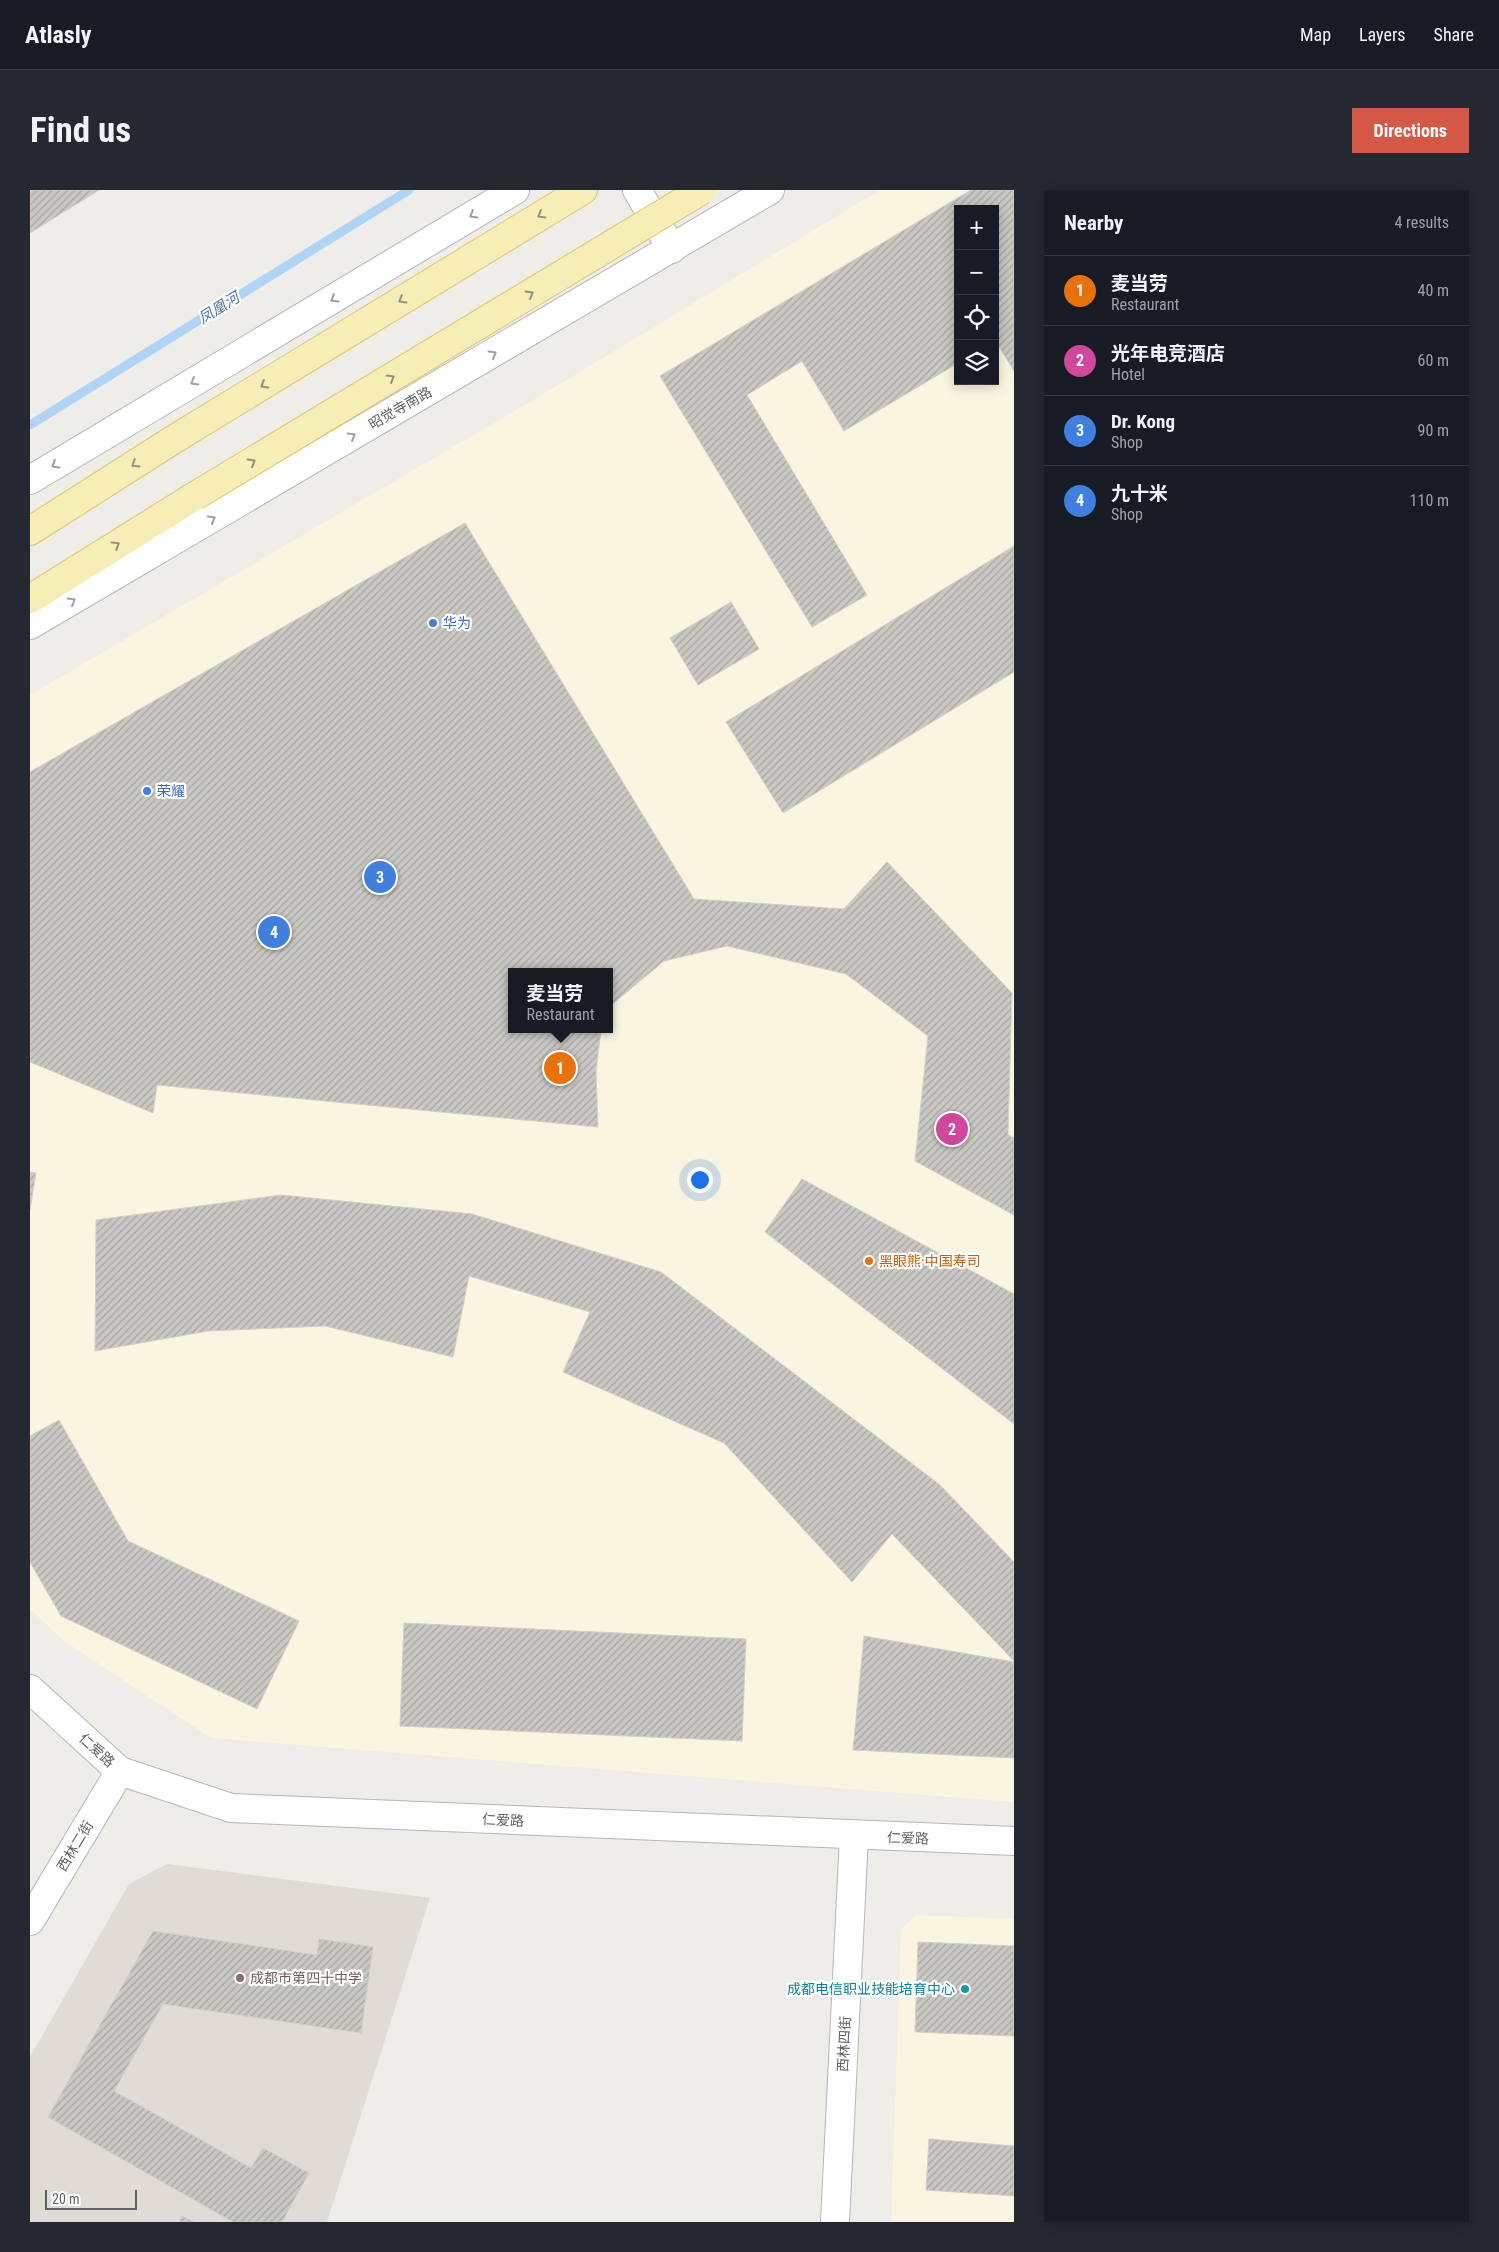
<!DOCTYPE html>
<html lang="en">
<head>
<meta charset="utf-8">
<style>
	body { margin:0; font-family:"Roboto Condensed","Noto Sans SC",sans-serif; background:#242831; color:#f1f3f6 }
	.controls { position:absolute; right:15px; top:15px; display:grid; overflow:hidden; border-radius:0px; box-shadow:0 2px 12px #0003 }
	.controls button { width:45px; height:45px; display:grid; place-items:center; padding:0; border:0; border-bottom:1px solid #363941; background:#171b24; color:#f1f3f6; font:25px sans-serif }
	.scale { position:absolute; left:15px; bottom:12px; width:92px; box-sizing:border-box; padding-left:5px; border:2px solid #5e6165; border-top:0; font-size:14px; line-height:18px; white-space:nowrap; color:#5e6165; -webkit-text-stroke:4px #fff; paint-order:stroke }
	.you { position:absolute; left:669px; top:989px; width:18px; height:18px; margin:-12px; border:4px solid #fff; border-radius:50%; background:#1a73e8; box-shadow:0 0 0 8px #1a73e833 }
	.badge { display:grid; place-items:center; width:32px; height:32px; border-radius:50%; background:#d55746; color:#fff; font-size:16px; font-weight:700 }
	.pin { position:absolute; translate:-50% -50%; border:2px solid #fff; box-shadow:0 1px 5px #0006 }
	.popup { position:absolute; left:478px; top:778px; width:105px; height:65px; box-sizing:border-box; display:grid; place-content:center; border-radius:0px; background:#171b24; filter:drop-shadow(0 1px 4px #0005); font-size:16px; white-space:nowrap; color:#9ea1a6 }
	.popup b { font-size:19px; color:#f1f3f6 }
	.popup::after { content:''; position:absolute; left:50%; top:100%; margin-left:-10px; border:10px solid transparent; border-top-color:#171b24 }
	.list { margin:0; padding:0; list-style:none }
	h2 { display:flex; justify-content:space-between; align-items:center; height:65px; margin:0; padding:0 20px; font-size:21px }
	h2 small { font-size:16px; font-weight:400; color:#9ea1a6 }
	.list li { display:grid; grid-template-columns:32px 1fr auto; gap:15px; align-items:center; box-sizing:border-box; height:70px; padding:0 20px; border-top:1px solid #363941 }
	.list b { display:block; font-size:19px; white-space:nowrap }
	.list p { margin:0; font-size:16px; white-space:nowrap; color:#9ea1a6 }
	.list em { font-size:16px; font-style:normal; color:#9ea1a6 }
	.icon { flex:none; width:28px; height:28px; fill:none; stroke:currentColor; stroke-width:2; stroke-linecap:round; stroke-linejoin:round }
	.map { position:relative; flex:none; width:984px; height:2032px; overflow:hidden; border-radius:0px }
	header { display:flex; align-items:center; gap:30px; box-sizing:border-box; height:70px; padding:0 25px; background:#171b24; border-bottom:1px solid #363941 }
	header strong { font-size:24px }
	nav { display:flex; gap:28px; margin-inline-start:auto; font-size:18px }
	.intro { display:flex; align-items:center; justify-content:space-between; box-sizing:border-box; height:120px; padding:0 30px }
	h1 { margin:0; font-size:35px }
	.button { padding:12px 22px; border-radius:0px; background:#d55746; color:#fff; font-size:18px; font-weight:700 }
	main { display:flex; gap:30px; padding:0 30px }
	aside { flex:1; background:#171b24; border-radius:0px; box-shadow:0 2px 12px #0003 }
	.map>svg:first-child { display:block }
	.commercial { fill:#faf5e0; fill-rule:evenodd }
	.education { fill:#dedcd5 }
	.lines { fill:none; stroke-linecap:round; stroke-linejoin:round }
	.stream { stroke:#b0d4f5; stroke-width:9 }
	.building { fill:url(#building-hatch); stroke:#d3cfc6 }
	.minor-casing { stroke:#b4b6ba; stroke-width:30 }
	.tertiary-casing { stroke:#b4b6ba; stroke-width:30 }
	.primary-casing { stroke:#e1c66d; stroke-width:30 }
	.minor { stroke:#fff; stroke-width:28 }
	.tertiary { stroke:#fff; stroke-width:28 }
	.primary { stroke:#f6eeb4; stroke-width:28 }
	.primary-bridge-casing { stroke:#e1c66d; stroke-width:30; stroke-linecap:butt }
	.primary-bridge { stroke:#f6eeb4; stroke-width:28 }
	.oneway { stroke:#9ea0a3 }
	.oneway2 { stroke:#939281 }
	.shop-dot { fill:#3f7fe0; stroke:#fff; stroke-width:2 }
	.food-dot { fill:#e8710a; stroke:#fff; stroke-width:2 }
	.education-dot { fill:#8d6e63; stroke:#fff; stroke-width:2 }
	.culture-dot { fill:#0f9aa8; stroke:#fff; stroke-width:2 }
	.labels { text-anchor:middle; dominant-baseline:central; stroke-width:4.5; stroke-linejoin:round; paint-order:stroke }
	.street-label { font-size:14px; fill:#5e6165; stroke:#fff }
	.shop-label { font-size:14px; fill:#366cbe; stroke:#fff; text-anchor:start }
	.food-label { font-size:14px; fill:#c56008; stroke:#fff; text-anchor:start }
	.education-label { font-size:14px; fill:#785e54; stroke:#fff; text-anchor:start }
	.culture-label { font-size:14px; fill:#0d838f; stroke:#fff; text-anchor:end }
	.water-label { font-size:15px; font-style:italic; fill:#4e75a6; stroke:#fff }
</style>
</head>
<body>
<header>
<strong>Atlasly</strong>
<nav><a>Map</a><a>Layers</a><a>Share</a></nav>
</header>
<div class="intro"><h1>Find us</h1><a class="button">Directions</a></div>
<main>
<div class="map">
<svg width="984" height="2032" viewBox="0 0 984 2032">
	<defs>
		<pattern id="building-hatch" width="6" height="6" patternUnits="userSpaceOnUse" patternTransform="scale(1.25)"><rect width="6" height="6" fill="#cac8c3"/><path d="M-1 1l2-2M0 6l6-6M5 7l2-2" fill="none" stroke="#a7a6a2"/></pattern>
	</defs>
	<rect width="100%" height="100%" fill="#eeede7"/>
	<g class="commercial">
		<path d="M850 0H984V1612L181 1548 34 1451 0 1419V505L520 200ZM928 19H965V191H928ZM481 782H579V839H481Z"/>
		<path d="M886 1725 984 1729V2032H861L871 1739Z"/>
	</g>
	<path class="education" d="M137 1674 400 1708 297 2032H0V1867L99 1694Z"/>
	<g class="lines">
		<path class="stream" d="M0 235 379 0"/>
	</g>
	<g class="building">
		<path d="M0 0H69L0 43Z"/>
		<path d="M941 0H984V181L965 150V19H928V173L814 241 772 171 717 205 837 405 782 437 630 186Z"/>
		<path d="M435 333 664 709 814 719 857 672 982 803 978 945 984 948V1025L885 971 898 846 816 784 697 756 634 771 579 817V782H481V839H571L566 882 568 937 127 895 123 923 0 872V582Z"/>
		<path d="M984 356V482L753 623 696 532Z"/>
		<path d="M701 412 729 459 668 495 640 448Z"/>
		<path d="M0 982 6 983 0 1020Z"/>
		<path d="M772 989 984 1104V1234L735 1042Z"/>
		<path d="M251 1005 442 1024 631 1082 910 1295 984 1372V1471L862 1344 822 1392 694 1253 533 1182 560 1122 439 1086 423 1167 295 1136 178 1141 65 1161 66 1030Z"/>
		<path d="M29 1230 98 1351 269 1431 227 1519 31 1426 0 1372V1246Z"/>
		<path d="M374 1433 716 1449 712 1551 370 1536Z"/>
		<path d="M834 1446 984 1472V1568L823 1560Z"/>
		<path d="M123 1741 287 1765 289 1749 343 1757 331 1843 133 1814 84 1901 221 1978 233 1958 279 1983 252 2032H203L18 1927Z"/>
		<path d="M888 1752 984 1756V1846L885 1842Z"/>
		<path d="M899 1949 984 1956V2006L896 2000Z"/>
		<path d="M152 2026 164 2032H149Z"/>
	</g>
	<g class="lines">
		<defs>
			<g id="minor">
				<path d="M607 0 642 59"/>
				<path d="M0 1499 90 1581 201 1618 984 1651"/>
				<path d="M0 1731 90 1581"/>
				<path d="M805 2032 824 1646"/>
			</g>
			<g id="tertiary">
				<path d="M0 290 485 0"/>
				<path d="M0 435 740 0"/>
			</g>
			<g id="primary">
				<path d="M0 341 146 248 553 0"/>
				<path d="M0 409 165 306"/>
			</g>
		</defs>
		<use href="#minor" class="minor-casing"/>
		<use href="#tertiary" class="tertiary-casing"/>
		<use href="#primary" class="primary-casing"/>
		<use href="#minor" class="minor"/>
		<use href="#tertiary" class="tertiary"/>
		<use href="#primary" class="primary"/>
		<defs>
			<path id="primary-bridge" d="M165 306 672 0"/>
		</defs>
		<use href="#primary-bridge" class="primary-bridge-casing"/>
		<use href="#primary-bridge" class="primary-bridge"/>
	</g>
	<defs><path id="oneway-chevron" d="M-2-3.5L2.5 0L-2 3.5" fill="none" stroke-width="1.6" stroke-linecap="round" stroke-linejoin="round" transform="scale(1.25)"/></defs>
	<g class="oneway">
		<use href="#oneway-chevron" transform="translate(443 25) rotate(149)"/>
		<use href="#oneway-chevron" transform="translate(304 109) rotate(149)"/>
		<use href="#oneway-chevron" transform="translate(463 164) rotate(-30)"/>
		<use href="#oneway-chevron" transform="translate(164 192) rotate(149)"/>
		<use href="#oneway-chevron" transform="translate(322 246) rotate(-30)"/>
		<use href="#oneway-chevron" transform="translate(25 275) rotate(149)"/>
		<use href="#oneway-chevron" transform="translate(182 329) rotate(-30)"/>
		<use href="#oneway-chevron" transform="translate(42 411) rotate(-30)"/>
	</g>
	<g class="oneway2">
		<use href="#oneway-chevron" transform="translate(511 25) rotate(149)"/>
		<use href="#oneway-chevron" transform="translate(500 104) rotate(-31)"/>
		<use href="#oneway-chevron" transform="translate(372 110) rotate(149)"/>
		<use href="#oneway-chevron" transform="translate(361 188) rotate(-31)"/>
		<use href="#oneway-chevron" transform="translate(234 195) rotate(149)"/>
		<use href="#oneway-chevron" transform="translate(222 272) rotate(-31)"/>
		<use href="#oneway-chevron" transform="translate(105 274) rotate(148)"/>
		<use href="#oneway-chevron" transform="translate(86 355) rotate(-32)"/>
	</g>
	<g class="shop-dot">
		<circle cx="403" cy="433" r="5"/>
		<circle cx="117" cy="601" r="5"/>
	</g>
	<circle class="food-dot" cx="839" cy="1071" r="5"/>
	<circle class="education-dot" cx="210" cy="1788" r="5"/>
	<circle class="culture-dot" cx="935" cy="1799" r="5"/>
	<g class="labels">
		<g class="street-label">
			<text transform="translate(370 218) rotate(-30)">昭觉寺南路</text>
			<text transform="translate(67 1560) rotate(42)">仁爱路</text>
			<text transform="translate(473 1630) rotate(3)">仁爱路</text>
			<text transform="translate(878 1648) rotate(2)">仁爱路</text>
			<text transform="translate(45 1656) rotate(-59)">西林二街</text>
			<text transform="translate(814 1854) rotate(-87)">西林四街</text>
		</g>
		<g class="shop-label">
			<text x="413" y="433">华为</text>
			<text x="127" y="601">荣耀</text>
		</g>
		<g class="food-label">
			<text x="849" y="1071">黑眼熊·中国寿司</text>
		</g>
		<g class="education-label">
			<text x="220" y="1788">成都市第四十中学</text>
		</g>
		<g class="culture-label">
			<text x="925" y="1799">成都电信职业技能培育中心</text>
		</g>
		<g class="water-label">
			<text transform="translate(189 118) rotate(-32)">凤凰河</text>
		</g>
	</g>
</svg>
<div class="controls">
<button>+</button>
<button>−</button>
<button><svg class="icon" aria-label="locate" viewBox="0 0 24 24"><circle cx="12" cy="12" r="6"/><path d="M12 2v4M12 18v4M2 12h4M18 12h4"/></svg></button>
<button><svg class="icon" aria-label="layers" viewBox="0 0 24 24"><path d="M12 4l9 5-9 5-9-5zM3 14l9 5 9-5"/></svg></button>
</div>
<div class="scale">20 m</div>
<div class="you"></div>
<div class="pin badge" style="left:530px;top:878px;background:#e8710a">1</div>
<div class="popup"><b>麦当劳</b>Restaurant</div>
<div class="pin badge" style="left:922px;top:939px;background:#d1479c">2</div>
<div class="pin badge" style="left:350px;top:687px;background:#3f7fe0">3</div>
<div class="pin badge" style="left:244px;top:742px;background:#3f7fe0">4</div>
</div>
<aside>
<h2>Nearby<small>4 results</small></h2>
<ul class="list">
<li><span class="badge" style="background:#e8710a">1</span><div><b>麦当劳</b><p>Restaurant</p></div><em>40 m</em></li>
<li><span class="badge" style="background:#d1479c">2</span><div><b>光年电竞酒店</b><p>Hotel</p></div><em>60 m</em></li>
<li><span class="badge" style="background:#3f7fe0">3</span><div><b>Dr. Kong</b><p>Shop</p></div><em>90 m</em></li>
<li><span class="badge" style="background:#3f7fe0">4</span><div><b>九十米</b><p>Shop</p></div><em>110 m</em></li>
</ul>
</aside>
</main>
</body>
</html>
